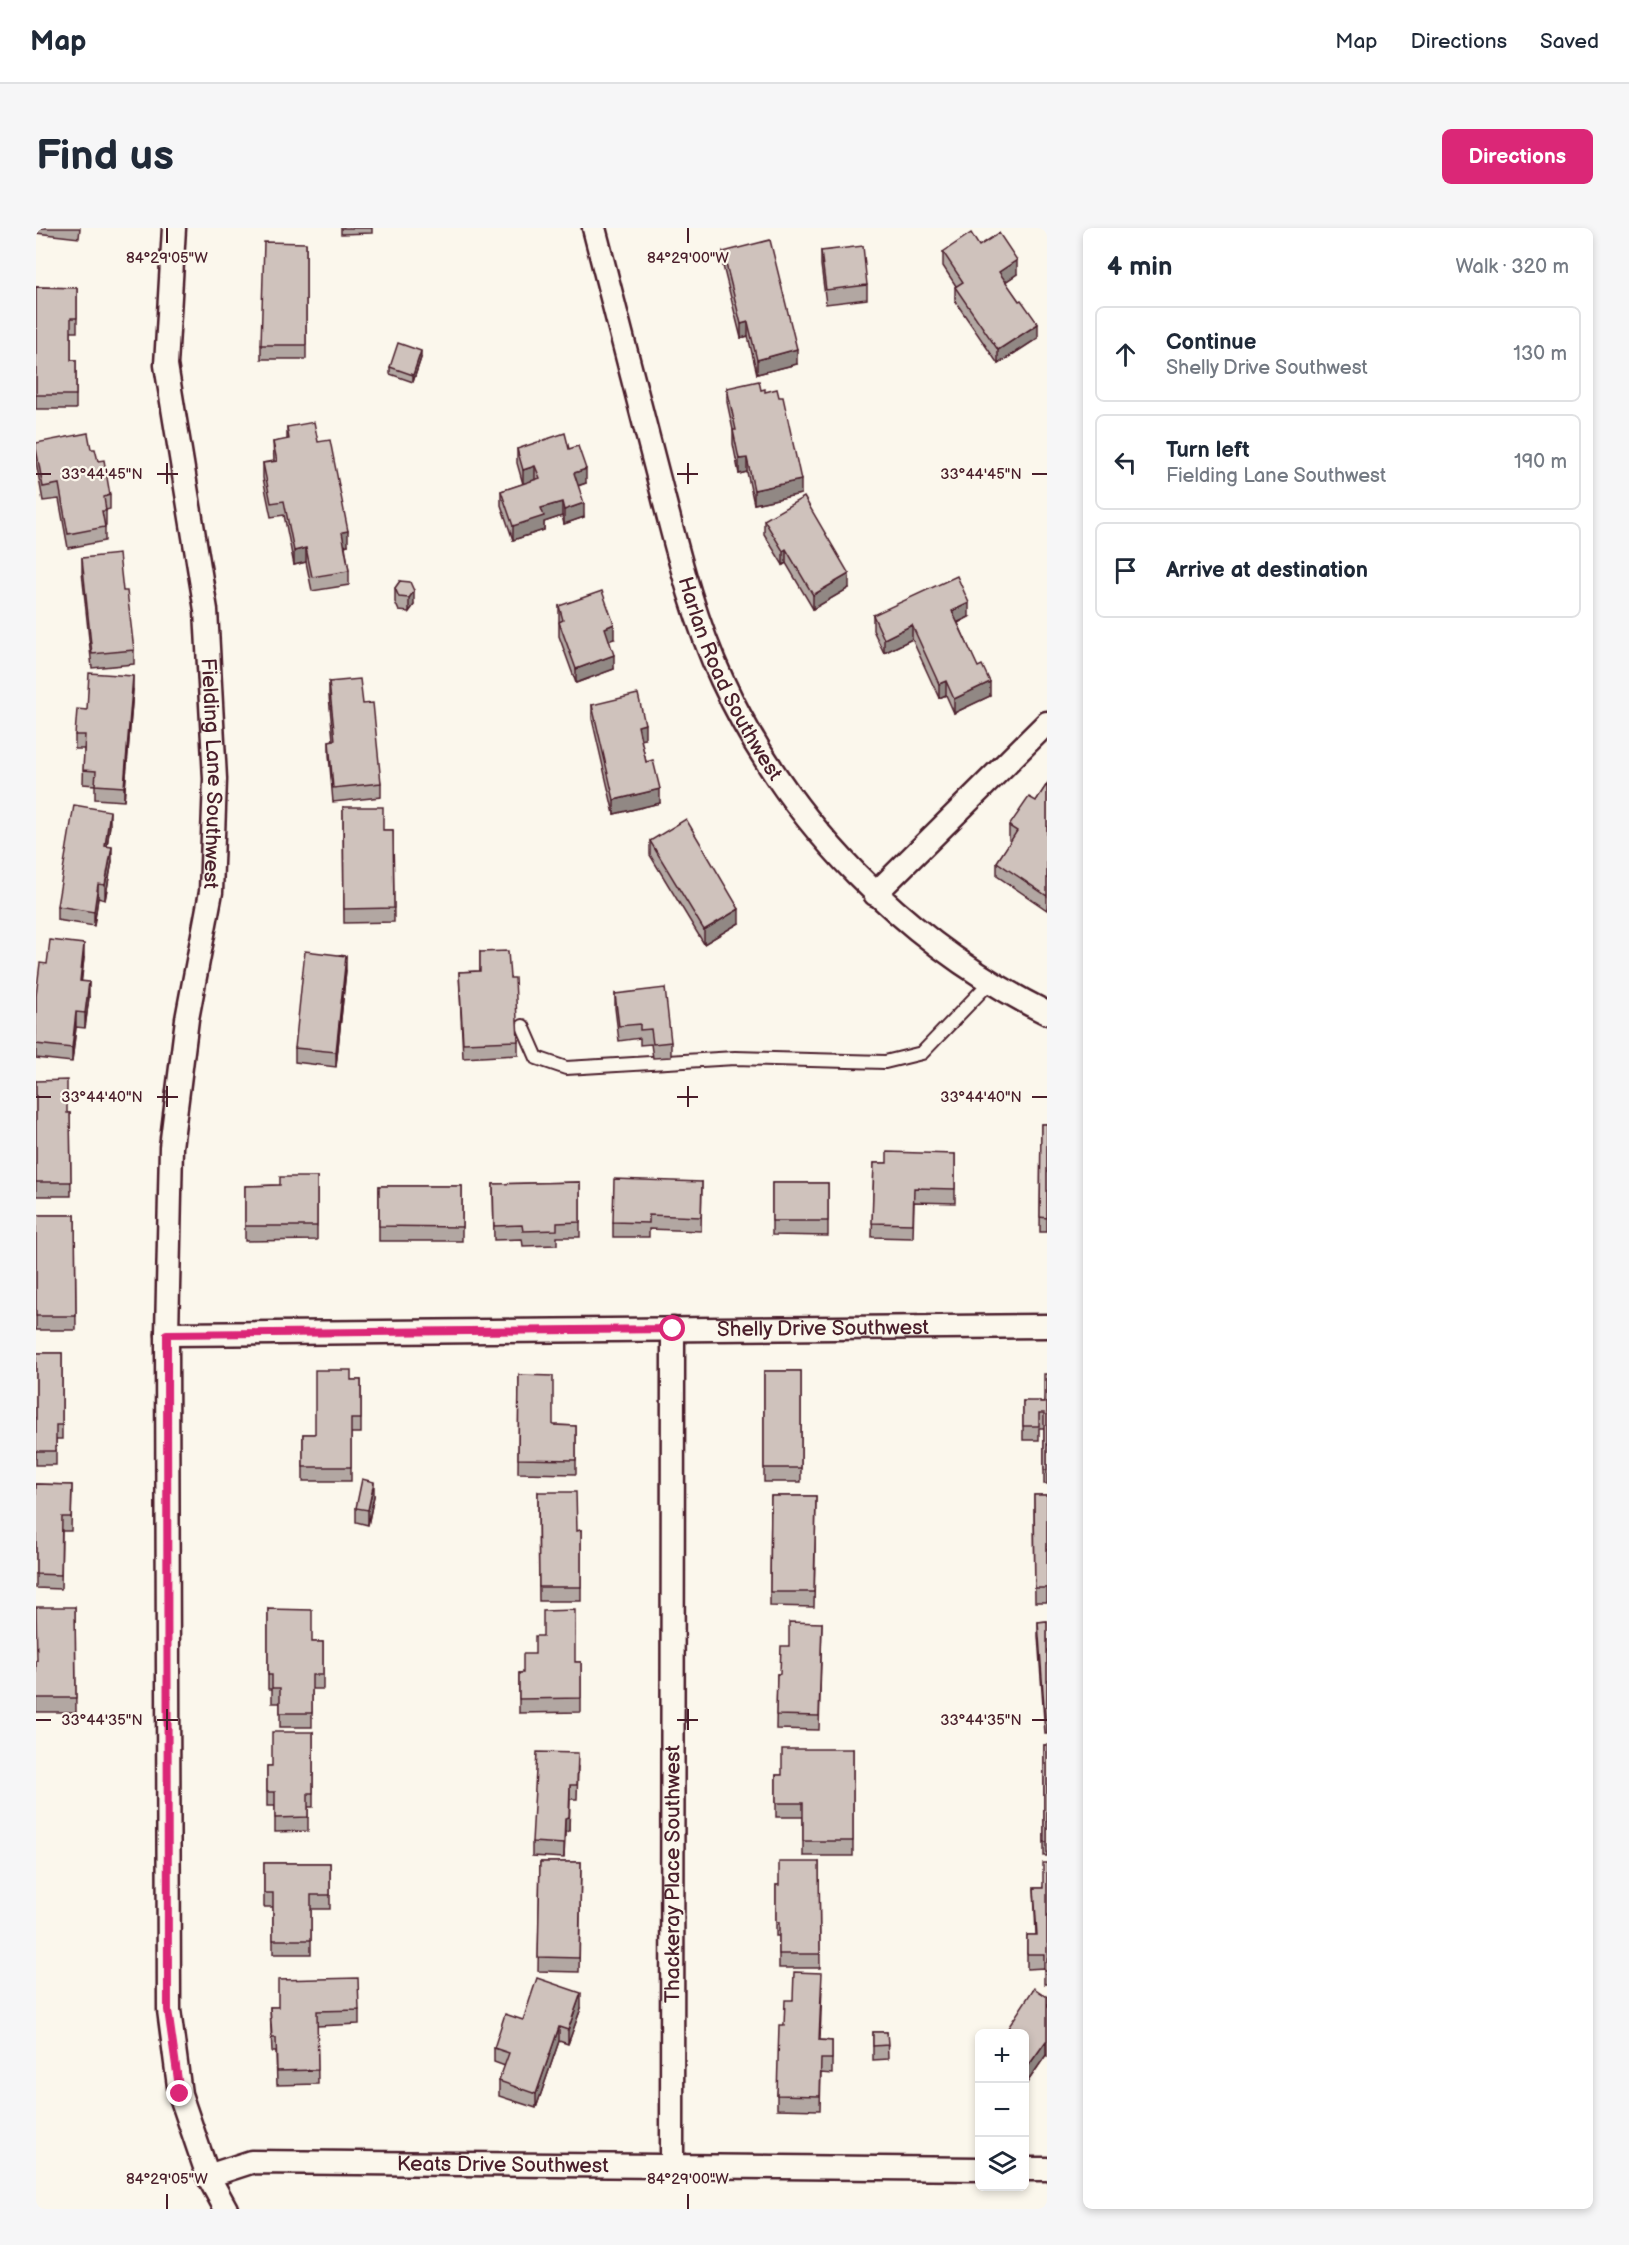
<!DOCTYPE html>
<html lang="en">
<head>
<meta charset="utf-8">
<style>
	body { margin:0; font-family:"Balsamiq Sans",sans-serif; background:#f6f6f7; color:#1f2937 }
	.controls { position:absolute; right:18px; bottom:18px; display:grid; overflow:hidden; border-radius:9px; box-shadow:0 3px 9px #0003 }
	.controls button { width:54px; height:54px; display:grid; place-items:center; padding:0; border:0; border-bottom:2px solid #e0e1e3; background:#fff; color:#1f2937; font:30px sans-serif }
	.stop { position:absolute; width:18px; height:18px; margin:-14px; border:4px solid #db2777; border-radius:50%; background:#fff }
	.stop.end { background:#db2777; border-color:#fff; box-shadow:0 2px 6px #0008 }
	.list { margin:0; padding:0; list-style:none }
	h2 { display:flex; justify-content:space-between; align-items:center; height:78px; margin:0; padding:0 24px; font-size:26px }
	h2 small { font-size:20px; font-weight:400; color:#747a83 }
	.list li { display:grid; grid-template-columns:39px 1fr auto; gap:18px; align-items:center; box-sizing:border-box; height:96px; margin:0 12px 12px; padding:0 12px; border:2px solid #e0e1e3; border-radius:9px }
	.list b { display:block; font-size:22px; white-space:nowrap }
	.list p { margin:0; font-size:20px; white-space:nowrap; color:#747a83 }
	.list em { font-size:20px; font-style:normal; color:#747a83 }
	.icon { flex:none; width:33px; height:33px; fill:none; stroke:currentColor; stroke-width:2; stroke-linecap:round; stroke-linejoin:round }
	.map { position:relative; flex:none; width:1011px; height:1981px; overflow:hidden; border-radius:9px }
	header { display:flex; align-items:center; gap:36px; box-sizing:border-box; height:84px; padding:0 30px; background:#fff; border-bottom:2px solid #e0e1e3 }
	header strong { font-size:28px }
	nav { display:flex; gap:33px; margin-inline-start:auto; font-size:21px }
	.intro { display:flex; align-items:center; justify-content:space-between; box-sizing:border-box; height:144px; padding:0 36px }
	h1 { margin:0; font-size:42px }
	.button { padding:15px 27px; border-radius:9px; background:#db2777; color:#fff; font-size:21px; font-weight:700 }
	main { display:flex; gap:36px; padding:0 36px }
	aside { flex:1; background:#fff; border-radius:9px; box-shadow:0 3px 9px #0003 }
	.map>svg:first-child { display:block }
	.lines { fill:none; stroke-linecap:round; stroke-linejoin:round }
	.lane-casing { stroke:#4a1f2b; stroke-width:16 }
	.street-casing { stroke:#4a1f2b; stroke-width:27 }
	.lane { stroke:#fbf7ec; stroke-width:12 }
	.street { stroke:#fbf7ec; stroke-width:22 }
	.wall { fill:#b2a7a2; stroke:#4a1f2b; stroke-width:1.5 }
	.shaded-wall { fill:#918884; stroke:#4a1f2b; stroke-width:1.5 }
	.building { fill:#cfc2bc; stroke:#4a1f2b; stroke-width:1.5 }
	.route { stroke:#db2777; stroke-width:8 }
	.ticks { fill:none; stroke:#4a1f2b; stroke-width:2 }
	.labels { text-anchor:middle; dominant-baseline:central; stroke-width:4.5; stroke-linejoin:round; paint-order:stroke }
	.street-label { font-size:21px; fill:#4a1f2b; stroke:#fbf7ec }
	.ticks-label { font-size:15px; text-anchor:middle; fill:#4a1f2b; stroke:#fbf7ec; stroke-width:4.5; stroke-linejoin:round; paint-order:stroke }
</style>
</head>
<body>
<header>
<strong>Map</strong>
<nav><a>Map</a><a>Directions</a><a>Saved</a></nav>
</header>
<div class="intro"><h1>Find us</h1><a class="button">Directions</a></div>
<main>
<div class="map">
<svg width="1011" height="1981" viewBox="0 0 1011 1981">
	<rect width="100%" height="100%" fill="#fbf7ec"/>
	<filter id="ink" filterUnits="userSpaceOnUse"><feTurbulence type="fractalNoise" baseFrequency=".0167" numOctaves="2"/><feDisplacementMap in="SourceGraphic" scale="12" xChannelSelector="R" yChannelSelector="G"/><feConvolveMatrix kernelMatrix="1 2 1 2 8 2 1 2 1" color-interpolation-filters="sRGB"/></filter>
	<g filter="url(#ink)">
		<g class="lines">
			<defs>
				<path id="lane" d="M487 798 501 830 530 840 699 830 849 834 886 825 955 753"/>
				<g id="street">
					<path id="s1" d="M138 0 130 137 170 382 179 551 175 664 151 791 135 919 131 1106 133 1782 144 1866 172 1948 190 1981"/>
					<path id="s2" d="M558 0C579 83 601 165 622 248 640 317 656 387 686 452 752 595 870 715 1011 785"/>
					<path d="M839 666 1011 495"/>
					<path id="s3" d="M131 1106 1011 1098"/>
					<path id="s4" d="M636 1938 637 1101"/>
					<path d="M988 1941H1011"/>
					<path id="s5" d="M172 1948 215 1934 944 1941"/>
				</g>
			</defs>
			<use href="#lane" class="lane-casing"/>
			<use href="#street" class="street-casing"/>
			<use href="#lane" class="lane"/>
			<use href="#street" class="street"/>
		</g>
		<g class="wall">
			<path d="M0 0H44L43 10 0 5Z"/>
			<path d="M305 0H336V5L305 6Z"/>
			<path d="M270 15V131H225V117Z"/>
			<path d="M943 18 981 46 969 54 983 73 1002 110 962 136 919 73V59L920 58 907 38V24Z"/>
			<path d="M785 23 831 57V71L790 76 785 37Z"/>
			<path d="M687 24 761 136 721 146 712 108 705 110 687 38Z"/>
			<path d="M0 59 41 60V104H35V132H40V181H0Z"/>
			<path d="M385 130 377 154 354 146V139Z"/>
			<path d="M691 160 765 266 718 276 711 244 703 246 697 216V202L691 174Z"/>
			<path d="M251 199 282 214 312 317 309 318 313 343V357L276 363 270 334 258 337 248 287 235 289 227 250V235L238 233 237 214 251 212Z"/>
			<path d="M0 215 55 221 62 233 74 267V281L70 282V297H69V313L32 320 23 271 7 273 0 234Z"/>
			<path d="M481 221H533L550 255 542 258 548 289 528 296 526 288 508 294V302L477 312 465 277V263L487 256 481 235Z"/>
			<path d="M728 292 813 360 777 381 750 335 747 337 728 306Z"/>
			<path d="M46 330 87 363 98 422V436L56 440 46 344Z"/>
			<path d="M364 353 378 377 373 384 363 383 359 374V360Z"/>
			<path d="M523 378 578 411 573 412 578 441 540 455 523 408Z"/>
			<path d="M837 387 933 389 922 395 954 468 918 485 910 467 903 470 876 411 848 425 837 402Z"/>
			<path d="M293 454 327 476 345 555V569L297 574 293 527V513L297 512 293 468Z"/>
			<path d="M97 462 88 573 59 571V557L47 556 48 521H39V507L51 482Z"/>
			<path d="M556 477 609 511 605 512 610 534 624 575 578 586 556 491Z"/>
			<path d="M1011 556V682L961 648V634L975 613 973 612V598L1000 573Z"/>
			<path d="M307 579 347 602H357L358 694 308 695Z"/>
			<path d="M74 597 71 618 76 633 69 672 62 670 58 698 21 692V678Z"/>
			<path d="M614 613 703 695 668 716 614 627Z"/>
			<path d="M444 724 474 750 482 813V827L427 830 423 744 444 743Z"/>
			<path d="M48 730 45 754 53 769 49 800 40 799 36 834 0 830V768L11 736Z"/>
			<path d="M310 742 300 839 259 834V820Z"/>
			<path d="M579 766 635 814V829L617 830 615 816 604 817V810L583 813 579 780Z"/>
			<path d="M0 853 31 885H34L35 968H0Z"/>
			<path d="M1005 896H1011V1004H1004Z"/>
			<path d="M919 926V975L878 974 877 1010 836 1009 838 935H851Z"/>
			<path d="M281 949V1012L209 1013V958L244 957Z"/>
			<path d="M544 954V1009H521V1017L487 1018 486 1011 458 1012 457 956Z"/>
			<path d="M666 954 665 1003 613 1001V1009H577V994Z"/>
			<path d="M736 955H792V1008L736 1007Z"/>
			<rect x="343" y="958" width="83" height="55"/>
			<path d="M0 987H39L40 1102H0Z"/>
			<path d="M0 1125H26V1211H20V1237H0Z"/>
			<rect x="728" y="1143" width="37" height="111"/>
			<path d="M1011 1146V1256H1008V1200H1003V1212H987V1173L1008 1175Z"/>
			<path d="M483 1147 517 1197 540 1198V1246L482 1245Z"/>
			<path d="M315 1152H325V1205H315V1253H267V1206H279Z"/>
			<path d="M0 1256 36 1257 35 1303H26L25 1361 0 1360Z"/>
			<path d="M502 1264 541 1303 545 1302V1373H503Z"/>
			<path d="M998 1267H1011V1374H999Z"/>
			<path d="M338 1268 332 1297 320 1294V1280Z"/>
			<path d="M735 1268H780L778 1379 734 1378Z"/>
			<path d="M39 1379 40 1484H0V1433Z"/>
			<path d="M232 1381 276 1414H287V1461H276V1499H244V1475H236V1461H232Z"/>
			<path d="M1011 1393V1506H1009L1002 1408V1394Z"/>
			<path d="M786 1395 783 1502 740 1501 741 1446H744L753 1418Z"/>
			<path d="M539 1434H545V1484L483 1485V1445Z"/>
			<path d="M277 1504V1579H272V1603L239 1604V1578H231V1538H236Z"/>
			<rect x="1008" y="1517" width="3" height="111"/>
			<path d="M817 1521V1628H767V1589H740V1547H746Z"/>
			<path d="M542 1540 541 1571H534L533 1603 529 1604 528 1630 496 1628V1614Z"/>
			<path d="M504 1634H545L543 1744 502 1743Z"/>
			<path d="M783 1634 784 1740H743V1708H740V1657H743Z"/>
			<path d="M228 1635H294V1681H275V1726H237V1679H228Z"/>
			<path d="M1011 1635V1756H1008V1740L991 1741V1707H1000L998 1660H1007Z"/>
			<path d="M786 1759 784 1812 796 1813V1846L785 1845 784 1882 741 1881V1867L748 1797 757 1772Z"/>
			<path d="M1011 1769V1828L1010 1827 988 1859V1806Z"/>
			<path d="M234 1779 323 1782V1796L281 1798 282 1856 241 1857 240 1824H236Z"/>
			<path d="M545 1780 532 1816 523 1813 500 1880 463 1868V1853L469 1838 458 1834V1820L487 1792Z"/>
			<path d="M837 1804H851L852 1831 837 1832Z"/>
		</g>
		<g class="shaded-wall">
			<path d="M981 32V46L963 58V44Z"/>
			<path d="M712 94V108L705 110V96Z"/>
			<path d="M1002 96V110L962 136V122Z"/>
			<path d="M761 121V136L721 146V132Z"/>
			<path d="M385 123V130L377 154V147Z"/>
			<path d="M711 230V244L703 246V231Z"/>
			<path d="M499 238V252L487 256V242Z"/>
			<path d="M550 241V255L538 259V245Z"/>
			<path d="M765 252V266L718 276V262Z"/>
			<path d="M526 274V288L508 294V302L477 312V298L505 280Z"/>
			<path d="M548 275V289L528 296V282Z"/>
			<path d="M312 303V317L306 318V304Z"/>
			<path d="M270 320V334L258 337V323Z"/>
			<path d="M750 321V335L747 337V323Z"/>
			<path d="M813 346V360L777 381V367Z"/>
			<path d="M378 363V377L373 384V370Z"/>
			<path d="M933 375V389L916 397V383Z"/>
			<path d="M578 396V411L569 414V400Z"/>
			<path d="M876 397V411L848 425V411Z"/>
			<path d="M578 427V441L540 455V441Z"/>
			<path d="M97 448V462L88 573V559Z"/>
			<path d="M910 453V467L903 470V456Z"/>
			<path d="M954 454V468L918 485V471Z"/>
			<path d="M609 496V511L602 512V498Z"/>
			<path d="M624 561V575L578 586V572Z"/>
			<path d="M74 583V597L69 632V618Z"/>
			<path d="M76 619V633L69 672V657Z"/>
			<path d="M62 656V670L58 698V684Z"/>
			<path d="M703 681V695L668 716V702Z"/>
			<path d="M48 716V730L44 768V753Z"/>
			<path d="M310 728V742L300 839V824Z"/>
			<path d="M53 754V769L49 800V785Z"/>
			<path d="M40 784V799L36 834V820Z"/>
			<path d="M338 1254V1268L332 1297V1282Z"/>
			<path d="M534 1557 533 1603 529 1604 528 1630 529 1590Z"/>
			<path d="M545 1765V1780L532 1816V1802Z"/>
			<path d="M523 1799V1813L500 1880V1866Z"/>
			<path d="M1010 1813V1827L988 1859V1844Z"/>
		</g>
		<g class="building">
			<path d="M935 5 943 18 963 5 981 32 963 44 983 73 985 72 1002 96 962 122 919 59 927 54 907 24Z"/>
			<path d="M734 12 761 121 721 132 712 94 705 96 687 24Z"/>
			<path d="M228 14 270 15V117H225Z"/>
			<path d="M827 18 831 57 790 62 785 23Z"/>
			<path d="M0 59 41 60V90H35V132H40V167H0Z"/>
			<path d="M362 115 385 123 377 147 354 139Z"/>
			<path d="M723 153 725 162 729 161V164L741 161 743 169H747L765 252 718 262 711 230 703 231 697 202H700L691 160Z"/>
			<path d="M278 194 282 214 294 212 312 303 306 304 313 343 276 349 270 320 258 323 248 273 235 275 227 235 241 233 237 214 253 211 251 199Z"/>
			<path d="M52 205 55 221H59L62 233 68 232 74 267 68 269 70 283H66L69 299 32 306 23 256 7 259 0 220V215Z"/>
			<path d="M529 205 533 221 542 218 550 241 538 245 548 275 528 282 526 274 505 280 508 288 477 298 465 263 504 250 499 238 487 242 481 221Z"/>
			<path d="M768 269 813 346 777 367 750 321 747 323 728 292Z"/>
			<path d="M83 326 87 363H91L98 422 56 426 46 330Z"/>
			<path d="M921 348 933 375 916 383 942 439 946 437 954 454 918 471 910 453 903 456 876 397 848 411 837 387Z"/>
			<path d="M364 353 374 354 378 363 373 370 363 369 359 360Z"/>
			<path d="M566 363 578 396 569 400 578 427 540 441 523 394 527 392 523 378Z"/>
			<path d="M53 445 97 448 88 559 59 557 60 543 47 542 49 507H39L41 481 51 482Z"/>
			<path d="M324 451 327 476 337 475 345 555 297 560 293 513 299 512 293 454Z"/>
			<path d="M602 466 609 496 602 498 610 534 617 532 624 561 578 572 556 477Z"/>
			<path d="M1011 556V668L961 634 981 603 973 598 993 569 1000 573Z"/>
			<path d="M38 577 74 583 69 618 76 619 69 657 62 656 58 684 21 678Z"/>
			<path d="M307 579H347V602H357L358 680 308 681Z"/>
			<path d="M650 591 703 681 668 702 614 613Z"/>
			<path d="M14 712 48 716 44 753 53 754 49 785 40 784 36 820 0 816V768L4 735 11 736Z"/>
			<path d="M269 723 310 728 300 824 259 820Z"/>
			<path d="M472 723 474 750H479L482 813 427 815 423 744 444 743V724Z"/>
			<path d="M629 760 635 814 617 816 615 801 604 802V796L583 798 579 766Z"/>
			<path d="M31 852V885H34L35 954H0V853Z"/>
			<path d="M1005 896H1011V990L1004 989Z"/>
			<path d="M851 924 919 926V961L878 960 877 996 836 995 838 935H851Z"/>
			<path d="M244 949H281V998H209V958L244 957Z"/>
			<path d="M578 951 666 954 665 989 613 987V995L577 994Z"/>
			<path d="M544 954V994L521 995V1002L487 1003 486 997 458 998 457 956Z"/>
			<rect x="736" y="955" width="56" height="38"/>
			<path d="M343 958H426V999L343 998Z"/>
			<path d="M0 987H39L40 1088H0Z"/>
			<path d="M0 1125H26V1197H20V1223H0Z"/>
			<path d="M279 1142H315V1152H325V1191H315V1239H267V1206H279Z"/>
			<rect x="728" y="1143" width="37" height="97"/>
			<path d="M1008 1146H1011V1242H1008V1185H1003V1198H987V1173H1004V1175H1008Z"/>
			<path d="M483 1147 517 1148V1197L540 1198V1232L482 1231Z"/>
			<path d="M326 1251 338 1254 332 1282 320 1280Z"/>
			<path d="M0 1256 36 1257 35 1289H26L25 1347 0 1346Z"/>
			<path d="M502 1264H540L541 1303 545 1302V1359H503Z"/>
			<path d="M998 1267H1011V1360H999Z"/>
			<path d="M735 1268H780L778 1364H734Z"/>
			<path d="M0 1379H39L40 1470H0V1433H1Z"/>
			<path d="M232 1381 276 1382V1414H287V1447H276V1485H244V1460H236V1447H232Z"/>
			<path d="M539 1382V1434H545V1470L483 1471V1445H487V1426H499V1408H507V1383Z"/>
			<path d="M1011 1393V1492H1009L1002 1394Z"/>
			<path d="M753 1394 786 1395 783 1488 740 1487 741 1446H744L745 1418H753Z"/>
			<path d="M236 1504H277V1565H272V1589L239 1590V1564H231V1538H236Z"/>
			<rect x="1008" y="1517" width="3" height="97"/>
			<path d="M746 1521H817V1613H767V1575H740V1547H746Z"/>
			<path d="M501 1524 542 1525 541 1557H534L533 1589 529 1590 528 1616 496 1614Z"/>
			<path d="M504 1634H545L543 1730 502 1729Z"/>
			<path d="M743 1634H783L784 1726H743V1694H740V1657H743Z"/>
			<path d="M228 1635H294V1667H275V1712H237V1665H228Z"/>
			<path d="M1007 1635H1011V1742H1008V1726H991V1707H1001L998 1660H1007Z"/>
			<path d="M758 1744 786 1745 783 1812 796 1813V1831H785L784 1868 741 1867 743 1797H748L749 1772H757Z"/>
			<path d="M322 1750 323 1782 281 1783 282 1842 241 1843 240 1810H236L234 1779H242V1752Z"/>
			<path d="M501 1750 545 1765 532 1802 523 1799 500 1866 463 1853 473 1825 458 1820 469 1786 487 1792Z"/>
			<path d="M998 1760 1011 1769V1813H1010L988 1844V1806H968Z"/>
			<path d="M837 1804H851L852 1817 837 1818Z"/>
		</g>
	</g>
	<g class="lines" filter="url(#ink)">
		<path class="route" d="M144 1866 132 1782 131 1106 637 1101"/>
	</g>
	<path class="ticks" d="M131 0V15M652 0V15M131 235V256M652 235V256M0 246H15M121 246H142M641 246H662M996 246H1011M131 858V879M652 858V879M0 869H15M121 869H142M641 869H662M996 869H1011M131 1481V1502M652 1481V1502M0 1492H15M121 1492H142M641 1492H662M996 1492H1011M131 1966V1981M652 1966V1981"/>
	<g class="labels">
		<g class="street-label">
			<text stroke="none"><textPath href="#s2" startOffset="472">Harlan Road Southwest</textPath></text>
			<text stroke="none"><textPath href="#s1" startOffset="549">Fielding Lane Southwest</textPath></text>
			<text stroke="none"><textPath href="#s3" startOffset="656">Shelly Drive Southwest</textPath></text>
			<text stroke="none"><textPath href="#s4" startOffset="292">Thackeray Place Southwest</textPath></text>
			<text stroke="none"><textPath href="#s5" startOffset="297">Keats Drive Southwest</textPath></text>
		</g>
	</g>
	<g class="ticks-label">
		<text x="131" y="35">84°29'05"W</text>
		<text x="652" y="35">84°29'00"W</text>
		<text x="66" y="251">33°44'45"N</text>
		<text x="945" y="251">33°44'45"N</text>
		<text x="66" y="874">33°44'40"N</text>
		<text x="945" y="874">33°44'40"N</text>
		<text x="66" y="1497">33°44'35"N</text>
		<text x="945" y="1497">33°44'35"N</text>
		<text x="131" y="1956">84°29'05"W</text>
		<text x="652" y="1956">84°29'00"W</text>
	</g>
</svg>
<div class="controls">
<button>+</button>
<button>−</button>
<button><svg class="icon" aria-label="layers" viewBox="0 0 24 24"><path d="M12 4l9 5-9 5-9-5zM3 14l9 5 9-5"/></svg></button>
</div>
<div class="stop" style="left:637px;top:1101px"></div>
<div class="stop end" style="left:144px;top:1866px"></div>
</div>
<aside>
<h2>4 min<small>Walk · 320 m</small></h2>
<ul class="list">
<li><svg class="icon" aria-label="ahead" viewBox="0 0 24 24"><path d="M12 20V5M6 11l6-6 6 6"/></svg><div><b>Continue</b><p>Shelly Drive Southwest</p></div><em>130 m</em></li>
<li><svg class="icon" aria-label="left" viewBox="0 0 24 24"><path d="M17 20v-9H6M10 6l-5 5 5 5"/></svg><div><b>Turn left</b><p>Fielding Lane Southwest</p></div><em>190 m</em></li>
<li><svg class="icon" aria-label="arrive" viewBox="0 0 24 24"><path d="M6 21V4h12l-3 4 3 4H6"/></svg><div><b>Arrive at destination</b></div></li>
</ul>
</aside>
</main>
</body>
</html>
